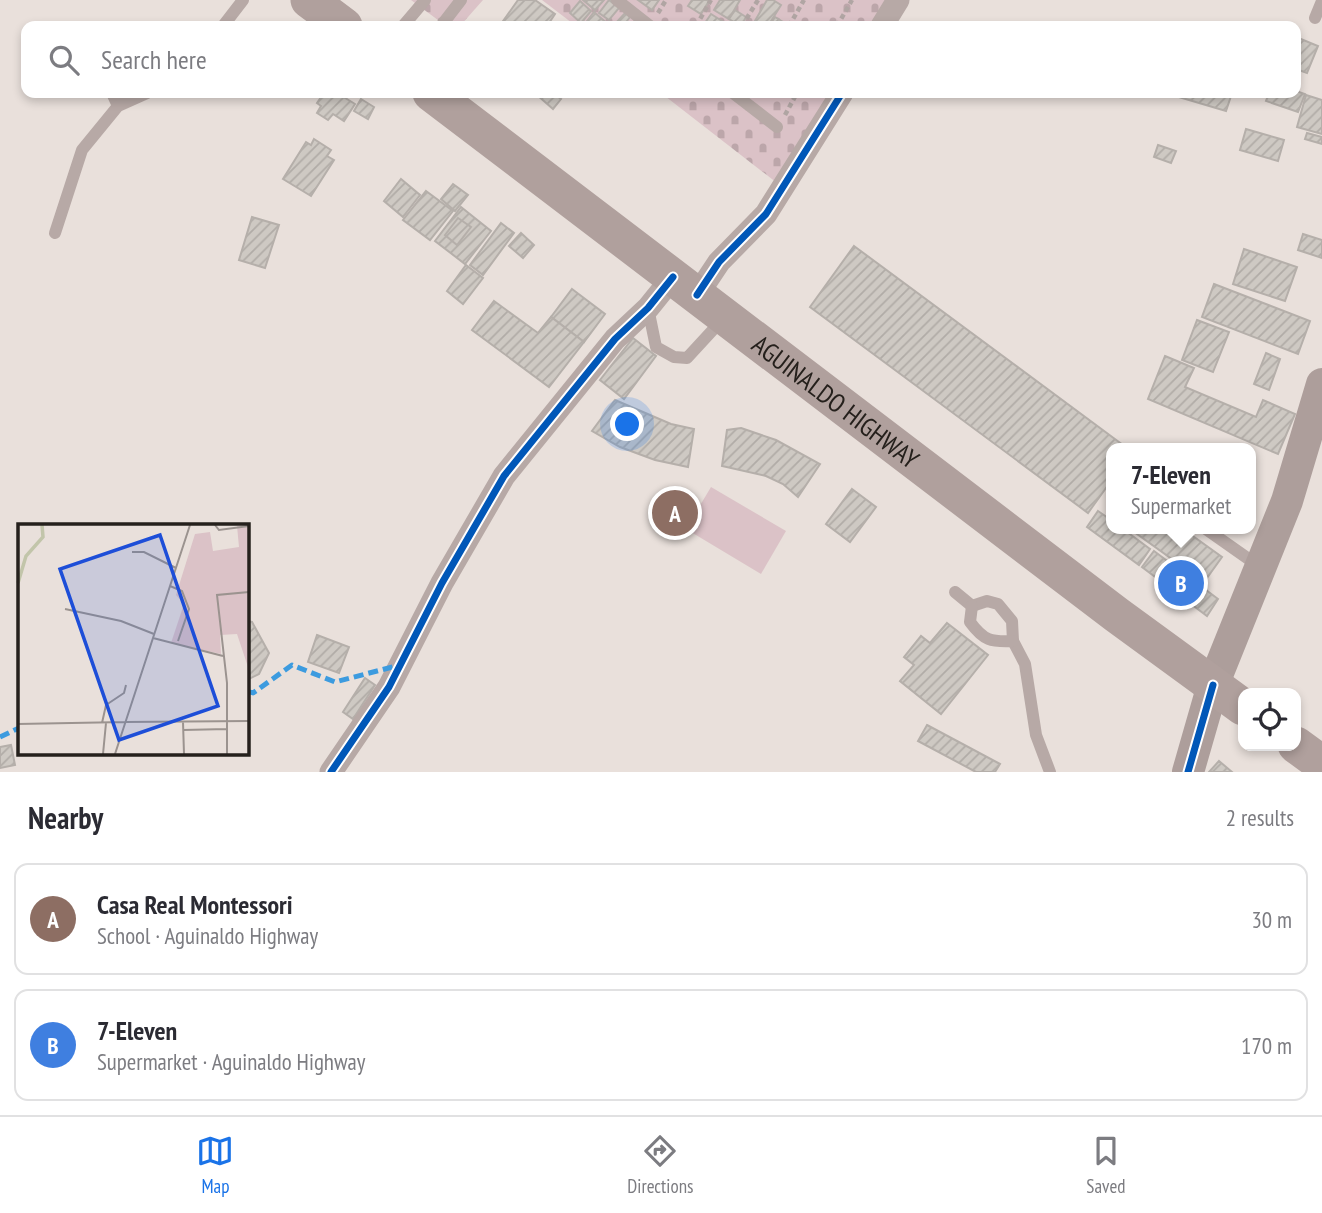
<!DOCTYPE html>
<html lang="en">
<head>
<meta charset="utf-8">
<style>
	body { margin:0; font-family:"PT Sans Narrow",sans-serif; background:#f7f7f7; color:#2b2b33 }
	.controls { position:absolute; right:21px; bottom:21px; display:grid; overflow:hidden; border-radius:14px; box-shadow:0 4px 10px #0003 }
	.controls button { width:63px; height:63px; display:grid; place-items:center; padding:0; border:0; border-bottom:2px solid #e1e1e2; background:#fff; color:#2b2b33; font:35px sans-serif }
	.you { position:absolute; left:628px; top:425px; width:24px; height:24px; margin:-18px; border:5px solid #fff; border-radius:50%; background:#1a73e8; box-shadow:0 0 0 10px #1a73e833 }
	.badge { display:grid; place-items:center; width:46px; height:46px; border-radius:50%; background:#1a73e8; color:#fff; font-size:23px; font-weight:700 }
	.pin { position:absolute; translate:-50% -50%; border:4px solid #fff; box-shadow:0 2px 7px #0006 }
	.popup { position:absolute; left:1106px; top:443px; width:150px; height:91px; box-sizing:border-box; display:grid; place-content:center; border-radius:14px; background:#fff; filter:drop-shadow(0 2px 5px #0005); font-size:23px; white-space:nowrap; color:#7c7c81 }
	.popup b { font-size:26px; color:#2b2b33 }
	.popup::after { content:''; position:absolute; left:50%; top:100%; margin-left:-14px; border:14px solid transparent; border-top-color:#fff }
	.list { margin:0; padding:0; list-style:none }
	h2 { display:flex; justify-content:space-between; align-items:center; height:91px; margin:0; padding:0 28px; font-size:30px }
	h2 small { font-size:23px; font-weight:400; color:#7c7c81 }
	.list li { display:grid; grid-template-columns:46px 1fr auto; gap:21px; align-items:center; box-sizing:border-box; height:112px; margin:0 14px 14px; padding:0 14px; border:2px solid #e1e1e2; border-radius:14px }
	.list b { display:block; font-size:26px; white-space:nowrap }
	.list p { margin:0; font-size:23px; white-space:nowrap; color:#7c7c81 }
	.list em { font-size:23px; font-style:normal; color:#7c7c81 }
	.icon { flex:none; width:38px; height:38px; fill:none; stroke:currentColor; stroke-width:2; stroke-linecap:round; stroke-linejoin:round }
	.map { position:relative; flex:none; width:1322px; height:772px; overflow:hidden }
	.search { position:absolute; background:#fff; box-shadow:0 4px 10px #0003; left:21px; right:21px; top:21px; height:77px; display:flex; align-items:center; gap:18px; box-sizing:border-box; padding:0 24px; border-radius:14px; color:#7c7c81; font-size:26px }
	.sheet { height:343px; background:#fff }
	nav { display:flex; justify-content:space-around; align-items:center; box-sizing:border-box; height:98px; border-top:2px solid #e1e1e2; background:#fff; font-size:19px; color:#7c7c81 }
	nav a { display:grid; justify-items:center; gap:4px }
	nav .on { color:#1a73e8 }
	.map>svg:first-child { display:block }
	.cemetery { fill:url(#cemetery-stones) }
	.pitch { fill:#dbc2c7 }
	.building { fill:url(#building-hatch); stroke:#b5afaa; stroke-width:2 }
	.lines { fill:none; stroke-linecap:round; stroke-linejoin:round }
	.path { stroke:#b0a5a3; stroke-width:4.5; stroke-dasharray:5 3.5; stroke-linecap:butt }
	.lane { stroke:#b7a9a6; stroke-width:12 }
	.street { stroke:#b7a9a6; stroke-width:23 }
	.secondary { stroke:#ad9e9b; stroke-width:32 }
	.primary { stroke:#b0a09d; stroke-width:37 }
	.quiet { stroke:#3c9bdf; stroke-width:5; stroke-dasharray:10 5; stroke-linecap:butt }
	.cycleway-casing { stroke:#fff; stroke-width:11 }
	.cycleway { stroke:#0057b8; stroke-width:7 }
	.labels { text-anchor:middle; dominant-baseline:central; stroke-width:6; stroke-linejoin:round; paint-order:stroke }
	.street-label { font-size:26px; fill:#25201c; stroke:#fff }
	.inset-river { fill:none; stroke:#c2c5aa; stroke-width:3.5 }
	.inset-road { fill:none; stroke:#9b938f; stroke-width:2 }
	.view { fill:#1d4ed8; fill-opacity:0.15; stroke:#1d4ed8; stroke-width:3.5 }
	.inset-edge { fill:none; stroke:#25201c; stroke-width:3.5 }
</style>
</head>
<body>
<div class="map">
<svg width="1322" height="772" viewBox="0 0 1322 772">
	<defs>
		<pattern id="cemetery-stones" width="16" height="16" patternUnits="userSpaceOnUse" patternTransform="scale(1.75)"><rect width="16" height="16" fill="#dbc2c7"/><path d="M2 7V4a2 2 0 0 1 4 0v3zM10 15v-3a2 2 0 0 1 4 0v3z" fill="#bca6aa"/></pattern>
		<pattern id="building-hatch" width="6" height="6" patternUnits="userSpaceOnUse" patternTransform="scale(1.75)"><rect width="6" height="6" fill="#cec9c3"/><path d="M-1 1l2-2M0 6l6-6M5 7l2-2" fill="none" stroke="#b1aca7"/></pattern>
	</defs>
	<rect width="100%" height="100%" fill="#e9e0db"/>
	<g class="cemetery">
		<path d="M411 0H483L460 26H446Z"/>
		<path d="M542 0H886L871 26H576Z"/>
		<path d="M661 93H831L777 183Z"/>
	</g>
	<path class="pitch" d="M711 487 786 531 761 574 686 529Z"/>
	<g class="building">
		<path d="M518 0H535L555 14 547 26H504L501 24Z"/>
		<path d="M583 0H604L595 10Z"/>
		<path d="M609 0 619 8 609 20 599 13Z"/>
		<path d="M638 0H659L652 10Z"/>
		<path d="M692 0H707L709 1 701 14 688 6Z"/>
		<path d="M720 0H740L729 19 714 10Z"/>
		<path d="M767 0H773L781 5 768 26H752Z"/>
		<path d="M580 1 591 11 581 23 570 13Z"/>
		<path d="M735 10 746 17 741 26 729 19Z"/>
		<path d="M594 12 610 26 584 25Z"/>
		<path d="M625 13 630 17 623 26H617L615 24Z"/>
		<path d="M711 14 730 26H703Z"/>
		<path d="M775 17 788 25V26H769Z"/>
		<path d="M1296 37 1318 46 1307 73 1296 69Z"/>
		<path d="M1296 91 1305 94 1298 112 1266 101 1269 93H1296Z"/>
		<path d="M324 93H337L355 104 344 121 333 114 328 120 317 113 321 106 317 103Z"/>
		<path d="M539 93H553L561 99 553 109 537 95Z"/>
		<path d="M1172 93H1232L1226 111 1172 95Z"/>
		<path d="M1306 95 1322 100V134L1297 127Z"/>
		<path d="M361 99 374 107 368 119 354 111Z"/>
		<path d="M1246 129 1284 140 1278 161 1240 150Z"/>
		<path d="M1307 133 1322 137V144L1305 139Z"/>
		<path d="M314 139 331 150 327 156 334 160 311 196 283 179 306 142 311 145Z"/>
		<path d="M1158 145 1176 151 1171 163 1154 157Z"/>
		<path d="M401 179 420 195 403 217 384 201Z"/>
		<path d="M453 184 468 195 455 211 441 199Z"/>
		<path d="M426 191 453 211 430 240 403 220Z"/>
		<path d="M461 207 491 231 465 264 435 241Z"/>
		<path d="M252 217 279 225 265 268 239 260Z"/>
		<path d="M458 218 471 227 457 245 445 235Z"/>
		<path d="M501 223 514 233 483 275 470 265Z"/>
		<path d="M521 233 534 245 523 258 509 246Z"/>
		<path d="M1303 234 1322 240V258L1298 250Z"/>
		<path d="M854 246 1127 448H1111V481L1088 513 810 307Z"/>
		<path d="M1244 249 1297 267 1285 301 1233 284Z"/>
		<path d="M466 265 483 278 463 304 447 291Z"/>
		<path d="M1214 284 1310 321 1298 354 1202 317Z"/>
		<path d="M572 289 605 314 584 342 551 317Z"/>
		<path d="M494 301 538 333 551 317 584 342 549 387 472 330Z"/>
		<path d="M1197 320 1229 332 1213 372 1182 360Z"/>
		<path d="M633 338 656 356 624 399 600 380Z"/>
		<path d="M1266 353 1280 359 1269 390 1254 384Z"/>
		<path d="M1165 356 1194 368 1185 387 1256 417 1263 400 1295 414 1278 454 1148 399Z"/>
		<path d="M615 400 671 424 694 429 688 467 655 460 620 447 592 431Z"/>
		<path d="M741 428 776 440 820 464 798 497 783 484 766 476 722 466 727 430Z"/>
		<path d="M852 489 876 507 850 542 826 524Z"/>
		<path d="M1098 511 1111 520V529H1123L1150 549 1139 565 1087 527Z"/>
		<path d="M1130 529H1183L1222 557 1204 582Z"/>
		<path d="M1154 551 1218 599 1207 616 1142 567Z"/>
		<path d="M247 621 252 622 269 653 259 674 247 680Z"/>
		<path d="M947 623 988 655 941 714 900 681 914 665 904 657 921 636 930 643Z"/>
		<path d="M317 635 349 647 339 673 308 662Z"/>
		<path d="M365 678 375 685 353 719 343 712Z"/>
		<path d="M927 725 1000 764 995 772H976L918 741Z"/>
		<path d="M11 745 15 765 0 768V747Z"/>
		<path d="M1219 761 1232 772H1209Z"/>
	</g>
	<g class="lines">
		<g class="path">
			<path d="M658 13 666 0"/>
			<path d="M696 26 711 0"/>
			<path d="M742 26 758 0"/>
			<path d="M789 26 804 0"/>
			<path d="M837 26 852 0"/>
			<path d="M785 115 797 93"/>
		</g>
		<g class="lane">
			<path d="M617 0 650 26"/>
			<path d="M1315 18 1322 1"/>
			<path d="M223 26 243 0"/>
			<path d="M403 26 425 0"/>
			<path d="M441 26 461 0"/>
			<path d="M112 93 118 106"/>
			<path d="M733 93 777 127"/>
			<path d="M55 233 82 150 118 106 147 93"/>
			<path d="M648 308 656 347 674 357 687 358 722 320"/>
			<path d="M1206 529 1260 567"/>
			<path d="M955 592 972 606"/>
			<path d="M972 606 987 601 998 604 1012 621 1013 641 1025 664 1036 735 1050 772"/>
			<path d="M972 606 970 622C984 641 991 642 1013 641"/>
		</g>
		<g class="street">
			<path d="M882 26 898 0"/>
			<path d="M697 295 719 262 766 214 842 93"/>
			<path d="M331 772 389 687 442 583 504 476 615 339 648 308 673 277"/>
		</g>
		<path class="secondary" d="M1188 772 1213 685 1287 501 1322 384"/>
		<g class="primary">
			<path d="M309 0 344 26"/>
			<path id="s1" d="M431 93 1117 615 1243 707"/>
			<path d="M1296 745 1322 764"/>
		</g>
		<g class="quiet">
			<path d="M247 691 253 693 292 665 335 682 400 665"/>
			<path d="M0 737 19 728"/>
		</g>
		<defs>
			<g id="cycleway">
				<path d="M697 295 719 262 766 214 842 93"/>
				<path d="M331 772 389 687 442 583 504 476 615 339 648 308 673 277"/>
				<path d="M1188 772 1213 685"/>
			</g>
		</defs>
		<use href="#cycleway" class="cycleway-casing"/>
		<use href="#cycleway" class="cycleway"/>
	</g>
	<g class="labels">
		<g class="street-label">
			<text stroke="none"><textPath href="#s1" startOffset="509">AGUINALDO HIGHWAY</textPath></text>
		</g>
	</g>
	<g transform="translate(18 524)">
		<rect width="231" height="231" fill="#e9e0db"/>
		<path d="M231 1V146L219 110 202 111 203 130 153 119 166 80 158 71 177 10 192 8 195 27 221 23 219 2Z" fill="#dbc2c7"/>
		<path class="inset-river" d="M0 59 8 32 25 13 24 1"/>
		<path class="inset-road" d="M197 1 201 6 231 2M114 28H126L158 44M152 62 164 67 171 85 160 117M47 85 103 97 136 110M135 114 205 132M107 198 231 197M165 198 166 230M84 199 88 181 106 169 108 161M0 200 107 198M165 206 209 205M85 230 88 199M97 230 172 1M209 230V159L199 71 231 68"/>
		<path class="view" d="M142 11 200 182 101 216 42 45Z"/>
		<rect width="231" height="231" class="inset-edge"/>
	</g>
</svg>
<div class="controls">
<button><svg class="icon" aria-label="locate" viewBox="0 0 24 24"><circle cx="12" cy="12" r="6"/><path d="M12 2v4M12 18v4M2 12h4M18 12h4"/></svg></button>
</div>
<div class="you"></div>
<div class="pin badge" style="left:675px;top:513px;background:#8d6e63">A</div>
<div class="pin badge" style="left:1181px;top:583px;background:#3f7fe0">B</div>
<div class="popup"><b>7-Eleven</b>Supermarket</div>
<div class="search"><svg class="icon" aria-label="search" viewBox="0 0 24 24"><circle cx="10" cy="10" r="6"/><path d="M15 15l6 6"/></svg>Search here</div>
</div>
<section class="sheet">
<h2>Nearby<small>2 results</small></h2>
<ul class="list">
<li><span class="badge" style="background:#8d6e63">A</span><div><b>Casa Real Montessori</b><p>School · Aguinaldo Highway</p></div><em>30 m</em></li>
<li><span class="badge" style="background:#3f7fe0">B</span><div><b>7-Eleven</b><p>Supermarket · Aguinaldo Highway</p></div><em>170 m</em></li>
</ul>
</section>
<nav>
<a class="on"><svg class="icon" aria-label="map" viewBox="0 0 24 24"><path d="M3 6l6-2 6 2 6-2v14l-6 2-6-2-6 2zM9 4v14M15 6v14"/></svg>Map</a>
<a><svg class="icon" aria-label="directions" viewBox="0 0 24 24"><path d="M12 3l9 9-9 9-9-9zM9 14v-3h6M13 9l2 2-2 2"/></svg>Directions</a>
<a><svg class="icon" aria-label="saved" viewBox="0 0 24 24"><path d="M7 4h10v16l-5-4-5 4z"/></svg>Saved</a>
</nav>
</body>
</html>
